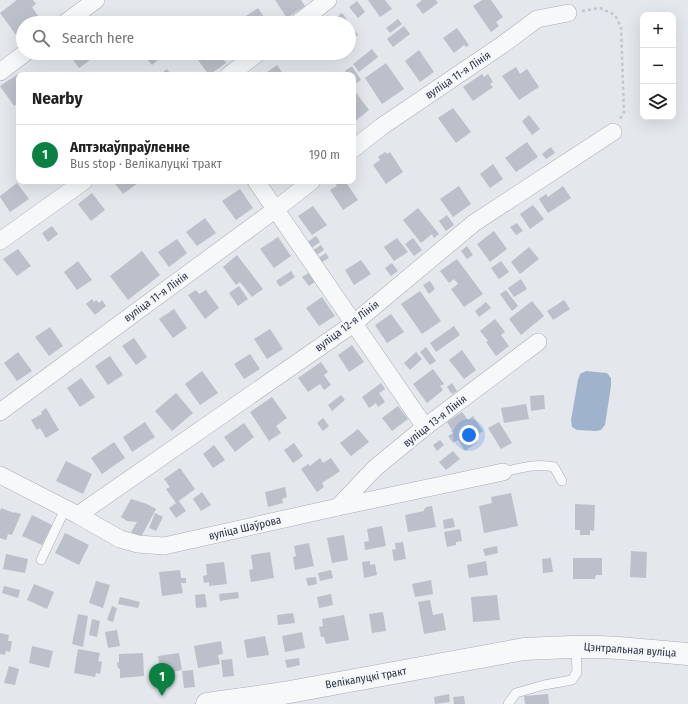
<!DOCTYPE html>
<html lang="en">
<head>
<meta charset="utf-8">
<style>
	body { margin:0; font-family:"Fira Sans Condensed",sans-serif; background:#f2f2f2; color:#222 }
	.controls { position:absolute; right:12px; top:12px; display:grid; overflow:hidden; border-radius:8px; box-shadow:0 4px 16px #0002 }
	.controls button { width:36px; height:36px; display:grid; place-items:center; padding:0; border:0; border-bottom:1px solid #e0e0e0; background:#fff; color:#222; font:20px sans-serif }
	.you { position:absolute; left:469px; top:435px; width:14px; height:14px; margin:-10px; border:3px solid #fff; border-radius:50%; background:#1a73e8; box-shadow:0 0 0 6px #1a73e833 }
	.badge { display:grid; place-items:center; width:26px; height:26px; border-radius:50%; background:#0b8043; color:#fff; font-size:13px; font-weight:700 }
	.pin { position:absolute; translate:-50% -33px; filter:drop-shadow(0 1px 2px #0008) }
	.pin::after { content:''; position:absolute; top:21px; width:14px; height:12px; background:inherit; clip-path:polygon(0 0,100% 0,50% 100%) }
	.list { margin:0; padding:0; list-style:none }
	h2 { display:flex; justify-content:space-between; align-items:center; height:52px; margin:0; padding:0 16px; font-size:17px }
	h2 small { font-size:13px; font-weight:400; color:#767676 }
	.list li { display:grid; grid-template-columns:26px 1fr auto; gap:12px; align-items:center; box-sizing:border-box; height:60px; padding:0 16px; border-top:1px solid #e0e0e0 }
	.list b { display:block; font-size:15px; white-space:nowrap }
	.list p { margin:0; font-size:13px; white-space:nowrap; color:#767676 }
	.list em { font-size:13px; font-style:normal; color:#767676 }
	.icon { flex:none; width:22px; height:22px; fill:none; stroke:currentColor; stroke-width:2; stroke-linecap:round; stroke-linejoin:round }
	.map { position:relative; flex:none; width:688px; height:704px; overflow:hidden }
	.search { position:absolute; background:#fff; box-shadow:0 4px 16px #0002; left:16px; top:16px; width:340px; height:44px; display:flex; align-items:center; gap:10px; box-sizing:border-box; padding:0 14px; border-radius:22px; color:#767676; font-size:15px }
	.panel { position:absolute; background:#fff; box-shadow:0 4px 16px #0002; left:16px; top:72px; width:340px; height:112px; border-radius:8px }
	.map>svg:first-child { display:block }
	.water { fill:#9fb4cc }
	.building { fill:#bbc0ca }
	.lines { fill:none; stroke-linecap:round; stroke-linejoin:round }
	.service-casing { stroke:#a9aeb7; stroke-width:10 }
	.minor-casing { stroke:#a9aeb7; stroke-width:18 }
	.tertiary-casing { stroke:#a9aeb7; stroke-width:23 }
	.path { stroke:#c2c5cb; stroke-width:2.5; stroke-dasharray:3 3; stroke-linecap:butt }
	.service { stroke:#f7f8fa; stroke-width:9 }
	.minor { stroke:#f7f8fa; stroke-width:17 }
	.tertiary { stroke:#f7f8fa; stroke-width:22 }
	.labels { text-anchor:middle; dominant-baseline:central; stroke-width:4; stroke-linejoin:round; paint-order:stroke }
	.street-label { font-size:11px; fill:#2b3445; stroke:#f4f6f9 }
</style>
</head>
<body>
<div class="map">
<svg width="688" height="704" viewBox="0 0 688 704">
	<rect width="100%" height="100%" fill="#e4e7ec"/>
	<path class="water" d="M586 371 607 373 611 378V386L605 425 601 430 596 431 577 430 572 427 571 420 578 380 580 374Z"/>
	<g class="building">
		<path d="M17 0H33L36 4 32 7 39 17 32 23H23V30L16 35 0 13Z"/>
		<path d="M275 0H301L305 6 287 18Z"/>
		<path d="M368 0H385L392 9 380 17Z"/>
		<path d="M422 0H436L438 3 423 14 416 5Z"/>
		<path d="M482 0H491L503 17 496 22 499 26 491 32 473 6Z"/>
		<path d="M357 1 365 12 358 18 349 7Z"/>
		<path d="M258 8 268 23H242L240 20Z"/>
		<path d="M342 13 358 35 349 42V23H331L330 22Z"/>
		<path d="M398 19 402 24 390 33 386 28Z"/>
		<path d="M404 26 410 34 393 47 387 39Z"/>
		<path d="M457 28 469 45 466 47 464 45 454 53 443 38Z"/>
		<path d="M372 49 378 57 359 72 353 64Z"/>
		<path d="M419 50 434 72 420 82 405 61Z"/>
		<path d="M68 53H95L97 55 79 68Z"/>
		<path d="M142 53H161L163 56 152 65Z"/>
		<path d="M200 53H220L226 63 209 75 195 56Z"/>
		<path d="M386 63 404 89 382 104 365 78Z"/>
		<path d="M277 65 284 75H263Z"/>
		<path d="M352 66 361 80 355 84 353 82V75H348L345 71Z"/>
		<path d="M516 67 520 74 527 69 539 87 519 100 502 76Z"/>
		<path d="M167 69 171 75H159Z"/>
		<path d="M18 74 19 75V102L14 106 0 86Z"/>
		<path d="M482 74 484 77 488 74 493 82 490 84 493 87 473 101 463 87Z"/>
		<path d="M354 90 369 110 353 123V91Z"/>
		<path d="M453 108 471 132 456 143 438 118Z"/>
		<path d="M529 115 540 129 532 135 522 121Z"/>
		<path d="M527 142 538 157 516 172 505 158Z"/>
		<path d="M551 147 555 153 546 159 542 154Z"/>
		<path d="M385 152 387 154 390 152 403 172 386 184 373 165 380 160 378 157Z"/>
		<path d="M493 164 503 179 490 188 480 174Z"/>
		<path d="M113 181H141L123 194Z"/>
		<path d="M337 181H345L358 200 343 210 330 190 337 186 335 183Z"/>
		<path d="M17 183 29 199 10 212 0 197V196Z"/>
		<path d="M459 186 471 204 453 217 440 199Z"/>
		<path d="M563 186 571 198 548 213 539 199 546 194 548 197Z"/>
		<path d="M240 189 253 208 236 220 222 201Z"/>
		<path d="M92 193 105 210 91 221 78 204Z"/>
		<path d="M533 205 544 219 530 229 520 214Z"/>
		<path d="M313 206 327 225 312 235 298 216Z"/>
		<path d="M418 208 439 234 434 238 432 234 421 243 403 220Z"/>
		<path d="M447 215 454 225 446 231 439 221Z"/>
		<path d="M205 218 216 233 197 246 186 232Z"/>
		<path d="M517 223 523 231 516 235 510 227Z"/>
		<path d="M52 226 58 234 48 242 42 233Z"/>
		<path d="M494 231 507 249 490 262 477 244Z"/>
		<path d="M316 236 320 242 310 249 306 243Z"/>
		<path d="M278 237 291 256 274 268 260 249Z"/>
		<path d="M397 238 408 252 394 261 384 247Z"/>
		<path d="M413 238 422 250 414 256 405 244Z"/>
		<path d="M177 239 187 253 169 267 158 252Z"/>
		<path d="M321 245 324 250 315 256 312 251Z"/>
		<path d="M467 246 473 255 467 259 461 251Z"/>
		<path d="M529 247 539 259 520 274 511 262Z"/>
		<path d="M18 249 31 266 17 276 3 259Z"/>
		<path d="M142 251 160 275 128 300 110 276Z"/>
		<path d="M326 253 329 258 320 263 317 259Z"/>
		<path d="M237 255 263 289 252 297 240 282 236 285 223 267Z"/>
		<path d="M457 259 483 294 464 307 451 289 458 284 454 279 449 283 440 271Z"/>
		<path d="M361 260 371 274 354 285 345 270Z"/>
		<path d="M78 261 92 280 77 290 64 272Z"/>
		<path d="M501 261 509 272 499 279 491 268Z"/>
		<path d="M392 263 398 271 391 276 385 268Z"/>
		<path d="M291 271 295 277 280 287 276 281Z"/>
		<path d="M310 272 316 281 309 286 302 277Z"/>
		<path d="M521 279 527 289 514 297 508 288Z"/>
		<path d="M430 281 435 289 429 294 423 285Z"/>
		<path d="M239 286 248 299 238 306 229 293Z"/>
		<path d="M196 290 199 294 206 290 219 308 205 319 188 295Z"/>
		<path d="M506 290 518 306 512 311 500 294Z"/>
		<path d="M420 291 441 321 422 334 401 304Z"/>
		<path d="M322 297 335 316 319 326 306 308Z"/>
		<path d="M92 299 94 302 96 300 99 303 102 300 106 306 95 315 86 304Z"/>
		<path d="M564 300 570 309 553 320 547 311Z"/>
		<path d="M532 301 544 316 521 335 509 319Z"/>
		<path d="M486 302 491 308 479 317 475 311Z"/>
		<path d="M174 309 187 328 173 338 159 319Z"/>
		<path d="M391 314 404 332 387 343 375 325Z"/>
		<path d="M495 319 505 332 501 335 509 346 496 356 486 342 488 341 480 331Z"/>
		<path d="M454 326 460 335 436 352 430 343Z"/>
		<path d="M50 327 63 346 49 356 35 337Z"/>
		<path d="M270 329 283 349 267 359 254 339Z"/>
		<path d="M134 338 147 357 136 365 122 346Z"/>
		<path d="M352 345 364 362 349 372 338 355Z"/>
		<path d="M426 347 436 361 430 365 420 352Z"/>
		<path d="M462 350 476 370 464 379 449 360Z"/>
		<path d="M18 352 32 371 17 381 4 363Z"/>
		<path d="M416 352 422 359 410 370 404 363Z"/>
		<path d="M250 354 260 369 244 379 234 364Z"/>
		<path d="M110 356 123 375 108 385 95 366Z"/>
		<path d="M321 362 328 372 324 375 331 385 324 390 320 384 308 392 298 378Z"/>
		<path d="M433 369 444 384 440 386 443 390 427 403 413 384Z"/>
		<path d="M202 371 218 393 200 405 185 384Z"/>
		<path d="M81 378 95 397 80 407 67 388Z"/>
		<path d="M381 383 385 389 379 393 385 402 378 407 376 403 369 408 362 397Z"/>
		<path d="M452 383 457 391 452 394 447 387Z"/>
		<path d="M176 393 193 413 172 431 155 411Z"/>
		<path d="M341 395 345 400 332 411 328 405Z"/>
		<path d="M544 395 545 409 531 411 530 396Z"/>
		<path d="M272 397 287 418 276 426 281 433 269 441 250 412Z"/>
		<path d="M526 404 529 419 504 423 501 408Z"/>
		<path d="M398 406 408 419 392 431 382 418Z"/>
		<path d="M46 408 59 430 46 438 40 428 37 430 31 420 42 414 41 412Z"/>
		<path d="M462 412 468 420 473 416 483 431 474 437 478 442 465 451 458 440 453 443 448 436 453 433 451 431 452 430 447 422Z"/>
		<path d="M323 418 329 426 323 431 317 423Z"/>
		<path d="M145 422 155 437 132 452 123 437Z"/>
		<path d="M499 422 512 443 501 449 488 428Z"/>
		<path d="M244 423 254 437 235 452 224 437Z"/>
		<path d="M358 429 369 442 351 456 340 443Z"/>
		<path d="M440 440 444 445 437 451 433 445Z"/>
		<path d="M114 442 125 458 102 474 91 458Z"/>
		<path d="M294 443 303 456 293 463 284 450Z"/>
		<path d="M214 445 225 460 213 468 203 454Z"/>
		<path d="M453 451 460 459 446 470 439 462Z"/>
		<path d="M320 458 323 463 331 458 340 471 322 483 324 487 317 492 301 469 308 464 310 466Z"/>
		<path d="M66 461 92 474 83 494 56 481Z"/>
		<path d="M180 468 195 489 176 503 166 489 170 487 164 479Z"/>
		<path d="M285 487 287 497 282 499 283 503 268 507 265 492Z"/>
		<path d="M202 492 211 505 201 511 193 499Z"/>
		<path d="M511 493 518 526 484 533 479 506 492 503 491 497Z"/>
		<path d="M131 499 147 504 156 509 141 537 131 532 137 522 127 521 121 517Z"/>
		<path d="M179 501 186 511 176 518 169 508Z"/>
		<path d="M575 504 595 505 594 531 590 530V535H580V530H575Z"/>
		<path d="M432 506 436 527 408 532 405 515 424 511V509L426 508V507Z"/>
		<path d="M1 508 14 513V512L21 514 12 535 8 534 6 540 0 538V511Z"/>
		<path d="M155 513 163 517 156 531 149 528Z"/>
		<path d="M32 515 52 525 42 545 22 536Z"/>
		<path d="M453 518 455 527 444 529 443 520Z"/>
		<path d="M382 526 386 546 365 550 364 542 369 541 367 529Z"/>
		<path d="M460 529 462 541 456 542V545L447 547 444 532Z"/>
		<path d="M65 533 89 545 79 565 55 553Z"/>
		<path d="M344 535 348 560 332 563 327 538Z"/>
		<path d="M403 542 406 559 394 561 392 550 396 549 395 543Z"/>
		<path d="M309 543 314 566 295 570 293 557 296 556 294 546Z"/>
		<path d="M497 546 498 553 485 556 483 549Z"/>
		<path d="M631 551 647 552 646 578 630 577Z"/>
		<path d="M270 552 274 578 251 582 249 570 253 569 251 555Z"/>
		<path d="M6 554 28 559 25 573 3 569Z"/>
		<path d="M551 558 553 572 543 573 542 559Z"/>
		<path d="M573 558H602V575H596L595 579H573Z"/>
		<path d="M370 561V565L375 564 377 575 364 578 362 562Z"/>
		<path d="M486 561 488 575 469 578 467 565Z"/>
		<path d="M224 562 227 584 209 586V582L204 583 203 576 207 575 206 564Z"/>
		<path d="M180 570 181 578H186V583H181L183 593 162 596 159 572Z"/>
		<path d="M331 570 333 578 320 581 318 573Z"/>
		<path d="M316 577 317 584 308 586 306 578Z"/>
		<path d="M431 580 433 594 415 597 412 584Z"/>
		<path d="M96 581 110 585 103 608 89 603Z"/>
		<path d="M34 584 54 592 47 609 27 600Z"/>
		<path d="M4 586 20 590 18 598 2 593Z"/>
		<path d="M238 592 239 598 220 601 219 594Z"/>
		<path d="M205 594 207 607 196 608 195 595Z"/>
		<path d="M331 594 333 605 319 608 317 597Z"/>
		<path d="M497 595 500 620 473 622 471 597Z"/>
		<path d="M120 597 140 602 138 608 118 604Z"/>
		<path d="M430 600 433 615 443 613 446 630 424 634 418 602Z"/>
		<path d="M112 606 117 608 113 622 107 620Z"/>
		<path d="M383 612 386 631 372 633 369 614Z"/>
		<path d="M293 613 295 623 278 625 277 615Z"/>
		<path d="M78 614 88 616 83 647 72 644Z"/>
		<path d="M344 615 349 640 326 644 324 637H321L319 627 323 626 322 619Z"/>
		<path d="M92 619 100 621 97 637 89 635Z"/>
		<path d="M117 630 120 646 108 648 105 632Z"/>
		<path d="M302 632 305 648 285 652 282 636Z"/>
		<path d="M0 633 9 635 8 641H12L10 652 6 651 5 655 0 654Z"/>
		<path d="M265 636 269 655 247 658 244 640Z"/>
		<path d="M221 641 223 654 218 655 220 664 198 668 194 646Z"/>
		<path d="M32 646 53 651 49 668 29 663Z"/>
		<path d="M78 649 100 653 98 661 102 662 100 674 96 673 95 677 74 673Z"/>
		<path d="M143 653 144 676 120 678V669L118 668 117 663 119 662V654Z"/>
		<path d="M179 653 182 670 161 674 158 656Z"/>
		<path d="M299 658 300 665 287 668 285 660Z"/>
		<path d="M232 659 234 676 223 677 221 660Z"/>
		<path d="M9 666 19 669 15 685 4 683Z"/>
		<path d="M193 670 195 687 184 688 182 671Z"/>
		<path d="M449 694 450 702 435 704 434 697Z"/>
		<path d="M548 694 549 704H525L524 696Z"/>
		<path d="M464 696 465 704H454L453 697Z"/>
	</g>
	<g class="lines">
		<defs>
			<g id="service">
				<path d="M503 472C521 468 536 463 554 467L562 481"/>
				<path d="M41 560 65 509"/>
				<path d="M508 704 516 693 544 685 572 680 577 672 576 647"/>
			</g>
			<g id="minor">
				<path d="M65 23 96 0"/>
				<path d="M298 23 328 0"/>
				<path d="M0 72 25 53"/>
				<path d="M229 75 258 53"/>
				<path d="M353 149 381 127 502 45 537 19 568 13"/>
				<path d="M256 181 425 427"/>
				<path d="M0 241 84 181"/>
				<path d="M0 412 276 209 312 181"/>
				<path d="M0 475 78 515 120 539 138 544 164 546 338 507 503 472"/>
				<path d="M338 507 375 468 425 427 538 342"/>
				<path d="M78 515 353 324 474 223 613 132"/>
			</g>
			<path id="tertiary" d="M207 704 284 693 524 649 571 647H599L619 648 688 654"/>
		</defs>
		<use href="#service" class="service-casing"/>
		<use href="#minor" class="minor-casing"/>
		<use href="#tertiary" class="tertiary-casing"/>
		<path class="path" d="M582 11 600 8 615 15 621 27 624 112 620 119"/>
		<use href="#service" class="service"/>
		<use href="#minor" class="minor"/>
		<use href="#tertiary" class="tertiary"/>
	</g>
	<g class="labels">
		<g class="street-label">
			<text transform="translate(458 75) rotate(-34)">вуліца 11-я Лінія</text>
			<text transform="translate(156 297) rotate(-36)">вуліца 11-я Лінія</text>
			<text transform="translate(347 326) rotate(-37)">вуліца 12-я Лінія</text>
			<text transform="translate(435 421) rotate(-38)">вуліца 13-я Лінія</text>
			<text transform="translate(245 528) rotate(-13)">вуліца Шаўрова</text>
			<text transform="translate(630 650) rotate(4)">Цэнтральная вуліца</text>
			<text transform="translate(366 678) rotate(-10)">Велікалуцкі тракт</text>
		</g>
	</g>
</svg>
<div class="controls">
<button>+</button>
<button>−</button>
<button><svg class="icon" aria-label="layers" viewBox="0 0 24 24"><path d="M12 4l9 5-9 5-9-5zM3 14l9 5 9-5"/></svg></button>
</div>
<div class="you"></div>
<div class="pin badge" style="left:162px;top:696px">1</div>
<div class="search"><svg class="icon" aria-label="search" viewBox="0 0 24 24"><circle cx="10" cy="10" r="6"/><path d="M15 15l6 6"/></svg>Search here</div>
<section class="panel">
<h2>Nearby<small></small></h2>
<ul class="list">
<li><span class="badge">1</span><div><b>Аптэкаўпраўленне</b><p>Bus stop · Велікалуцкі тракт</p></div><em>190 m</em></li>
</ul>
</section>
</div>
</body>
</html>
